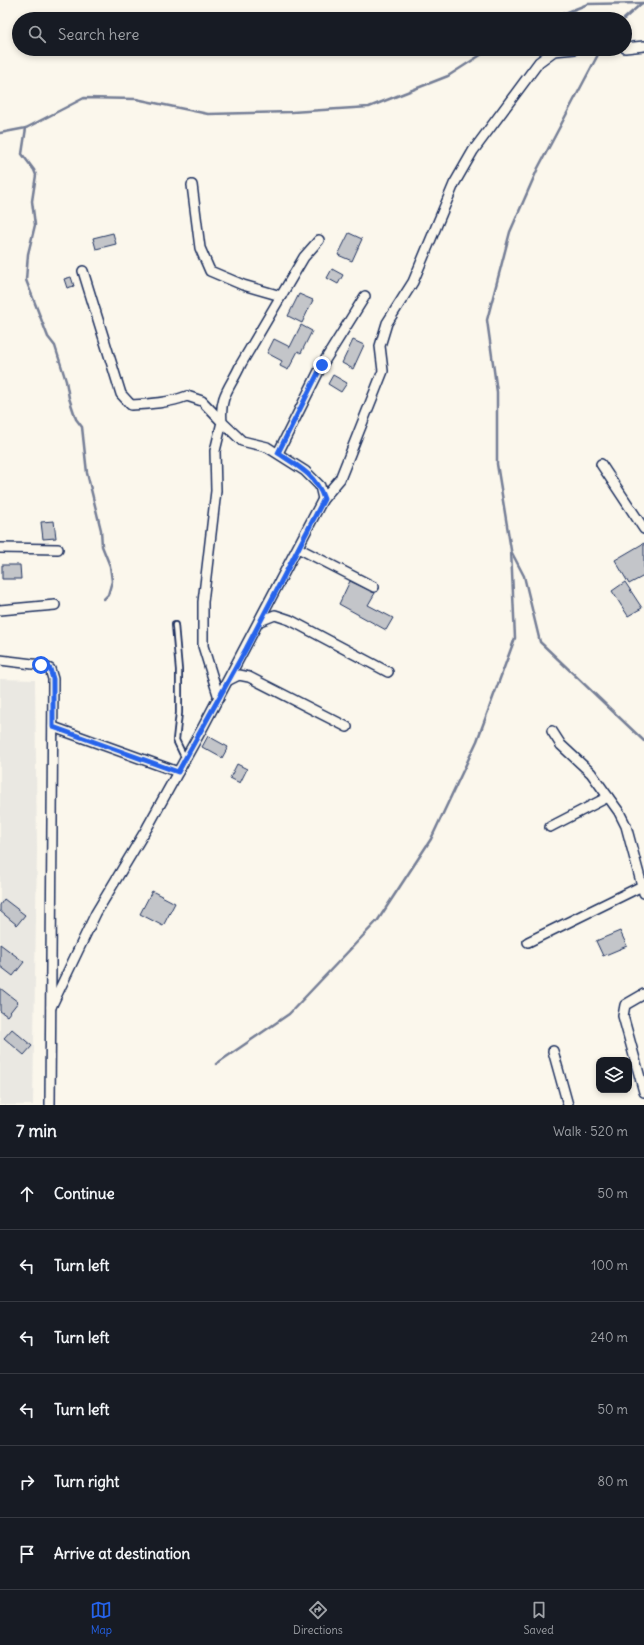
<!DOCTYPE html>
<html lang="en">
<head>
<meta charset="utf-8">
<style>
	body { margin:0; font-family:Delius,sans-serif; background:#242831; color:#f1f3f6 }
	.controls { position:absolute; right:12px; bottom:12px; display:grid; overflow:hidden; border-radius:8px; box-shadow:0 2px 6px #0003 }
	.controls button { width:36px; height:36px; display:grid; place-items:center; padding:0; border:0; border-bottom:1px solid #363941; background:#171b24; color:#f1f3f6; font:20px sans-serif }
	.stop { position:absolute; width:12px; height:12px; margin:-9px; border:3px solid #2563eb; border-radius:50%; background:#fff }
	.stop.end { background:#2563eb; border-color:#fff; box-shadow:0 1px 4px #0008 }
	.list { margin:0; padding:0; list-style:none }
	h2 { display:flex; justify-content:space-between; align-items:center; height:52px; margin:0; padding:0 16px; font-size:17px }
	h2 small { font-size:13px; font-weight:400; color:#9ea1a6 }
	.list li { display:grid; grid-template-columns:26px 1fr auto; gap:12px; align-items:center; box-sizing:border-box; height:72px; padding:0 16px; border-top:1px solid #363941 }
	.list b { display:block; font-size:15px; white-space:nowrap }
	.list em { font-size:13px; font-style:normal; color:#9ea1a6 }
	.icon { flex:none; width:22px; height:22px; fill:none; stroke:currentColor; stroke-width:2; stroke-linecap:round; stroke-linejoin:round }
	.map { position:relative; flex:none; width:644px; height:1105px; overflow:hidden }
	.search { position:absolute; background:#171b24; box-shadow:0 2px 6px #0003; left:12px; right:12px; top:12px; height:44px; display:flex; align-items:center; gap:10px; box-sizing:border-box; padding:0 14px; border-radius:22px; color:#9ea1a6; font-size:15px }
	.sheet { height:484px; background:#171b24 }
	nav { display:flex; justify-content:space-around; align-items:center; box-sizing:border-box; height:56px; border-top:1px solid #363941; background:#171b24; font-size:11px; color:#9ea1a6 }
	nav a { display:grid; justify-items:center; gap:2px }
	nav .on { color:#2563eb }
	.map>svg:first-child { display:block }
	.built { fill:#eae8e2 }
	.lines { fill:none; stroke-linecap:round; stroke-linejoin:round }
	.stream { stroke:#747e96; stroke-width:2.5 }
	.building { fill:#c3c5c9; stroke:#1b2f5e }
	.lane-casing { stroke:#1b2f5e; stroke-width:8 }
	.street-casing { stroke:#1b2f5e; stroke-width:12 }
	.lane { stroke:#fbf7ec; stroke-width:4.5 }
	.street { stroke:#fbf7ec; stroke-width:9 }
	.route { stroke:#2563eb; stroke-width:5 }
</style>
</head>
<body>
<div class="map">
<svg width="644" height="1105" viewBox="0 0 644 1105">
	<rect width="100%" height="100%" fill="#fbf7ec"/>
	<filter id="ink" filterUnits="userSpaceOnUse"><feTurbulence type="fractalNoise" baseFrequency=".025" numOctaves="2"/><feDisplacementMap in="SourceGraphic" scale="8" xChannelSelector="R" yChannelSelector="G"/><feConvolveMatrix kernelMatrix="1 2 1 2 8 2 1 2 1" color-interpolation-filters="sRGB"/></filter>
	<g filter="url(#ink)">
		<path class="built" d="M0 679 35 680 37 850 33 1105H0Z"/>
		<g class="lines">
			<g class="stream">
				<path d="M550 19 588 4 644 3"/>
				<path d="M624 19 642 3"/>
				<path d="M26 128 22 154 34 170 36 175 32 201 35 225 28 254 26 280 48 337 55 346 66 381 69 398 76 419 82 427 87 473 101 530 102 546 110 566 112 581 108 595 104 599"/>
				<path d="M0 133 26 128 84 98 136 99 208 114 292 112 369 107 448 76 490 49"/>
				<path d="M511 551 524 576 540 642 644 741"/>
				<path d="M216 1064 289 1014 378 920 431 839 477 741 515 638 511 550 497 464V392L487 320 510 232 538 168 601 49"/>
			</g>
		</g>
		<g class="building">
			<path d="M113 233 116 244 96 249 93 238Z"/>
			<path d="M349 233 362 239 352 261 338 255Z"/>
			<path d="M332 269 343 275 338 284 327 278Z"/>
			<path d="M71 277 74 286 67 288 64 279Z"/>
			<path d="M299 294 313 300 302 323 288 316Z"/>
			<path d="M301 325 312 331 301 353 298 351 288 370 280 366 282 361 267 353 274 339 290 347Z"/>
			<path d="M353 340 364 345 353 369 342 363Z"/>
			<path d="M333 375 347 383 341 392 328 384Z"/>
			<path d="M54 521 56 538 43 539 41 522Z"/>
			<path d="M644 543V576L629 584 615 560Z"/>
			<path d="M2 565H20L21 579H2Z"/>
			<path d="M350 581 375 593 368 605 393 618 386 630 339 604Z"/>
			<path d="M625 582 642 608 628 616 612 591Z"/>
			<path d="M208 736 228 747 222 758 202 747Z"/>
			<path d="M237 764 247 769 240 783 230 778Z"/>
			<path d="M152 891 175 903 163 926 140 914Z"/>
			<path d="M4 899 25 915 17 925 0 911V905Z"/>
			<path d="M620 931 627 946 603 956 596 941Z"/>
			<path d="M0 944 24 962 13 976 0 966Z"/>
			<path d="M0 988 18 1002 7 1016 0 1011Z"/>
			<path d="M12 1029 32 1046 24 1055 4 1038Z"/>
		</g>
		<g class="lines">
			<defs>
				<path id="lane" d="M175 625 179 670V713L176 740 185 759"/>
				<g id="street">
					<path d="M625 48 644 46"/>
					<path d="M192 185 200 248 210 271 243 285 281 296"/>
					<path d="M319 240 304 257 241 364C231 387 219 395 222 422L242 441 267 447 305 471 320 486 323 499"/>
					<path d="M83 271 121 394 131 405C150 404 169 403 187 396L202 401 222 422 215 451 216 491 203 602V646L219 698"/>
					<path d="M278 453 322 365 365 296"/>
					<path d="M601 464 644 529"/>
					<path d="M0 548 58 549"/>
					<path d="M298 548 374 587"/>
					<path d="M0 610 55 605"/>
					<path d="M260 621 275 615 290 620 388 672"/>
					<path d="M0 660 41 665 50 669 53 679 50 1105"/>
					<path d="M229 680 239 675 249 677 347 727"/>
					<path d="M53 727 178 772"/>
					<path d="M552 731 561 745 591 773 619 812 626 826 644 893"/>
					<path d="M550 827 608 797"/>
					<path d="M528 942 642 886"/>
					<path d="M644 994 625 1005 623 1016 644 1092"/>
					<path d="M51 1007 96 913 147 828 203 727 323 499 340 479 383 371 380 346 387 323 413 282 454 184 473 151 539 62 554 51 575 49"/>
					<path d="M553 1051 568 1105"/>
				</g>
			</defs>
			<use href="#lane" class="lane-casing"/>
			<use href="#street" class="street-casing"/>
			<use href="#lane" class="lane"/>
			<use href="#street" class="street"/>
		</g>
	</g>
	<g class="lines" filter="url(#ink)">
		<path class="route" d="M41 665 50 669 53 679V727L178 772 246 649 324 499C316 475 298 466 278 453L322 365"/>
	</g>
</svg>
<div class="controls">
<button><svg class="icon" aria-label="layers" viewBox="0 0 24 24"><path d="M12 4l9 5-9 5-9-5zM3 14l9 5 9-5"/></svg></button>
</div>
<div class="stop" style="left:41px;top:665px"></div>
<div class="stop end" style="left:322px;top:365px"></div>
<div class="search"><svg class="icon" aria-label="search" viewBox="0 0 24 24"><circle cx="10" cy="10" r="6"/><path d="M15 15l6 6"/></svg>Search here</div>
</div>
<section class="sheet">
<h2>7 min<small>Walk · 520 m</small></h2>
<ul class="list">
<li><svg class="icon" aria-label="ahead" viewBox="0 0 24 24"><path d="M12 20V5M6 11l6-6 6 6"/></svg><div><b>Continue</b></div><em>50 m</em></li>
<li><svg class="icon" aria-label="left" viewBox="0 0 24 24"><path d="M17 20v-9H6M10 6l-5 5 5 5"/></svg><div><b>Turn left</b></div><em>100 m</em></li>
<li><svg class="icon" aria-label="left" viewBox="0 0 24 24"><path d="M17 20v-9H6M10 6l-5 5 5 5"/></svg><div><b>Turn left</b></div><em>240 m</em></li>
<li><svg class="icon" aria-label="left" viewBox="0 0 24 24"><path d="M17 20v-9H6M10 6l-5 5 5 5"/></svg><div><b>Turn left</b></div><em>50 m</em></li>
<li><svg class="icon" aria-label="right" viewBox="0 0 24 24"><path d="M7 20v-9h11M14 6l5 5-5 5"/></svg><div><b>Turn right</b></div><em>80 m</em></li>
<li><svg class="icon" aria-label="arrive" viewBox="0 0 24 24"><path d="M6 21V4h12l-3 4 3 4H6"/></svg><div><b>Arrive at destination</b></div></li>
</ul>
</section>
<nav>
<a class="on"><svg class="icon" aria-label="map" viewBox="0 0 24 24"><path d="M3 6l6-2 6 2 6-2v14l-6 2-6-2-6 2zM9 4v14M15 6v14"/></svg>Map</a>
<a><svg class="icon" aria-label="directions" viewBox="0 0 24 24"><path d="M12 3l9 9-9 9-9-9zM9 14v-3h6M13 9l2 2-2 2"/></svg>Directions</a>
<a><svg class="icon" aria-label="saved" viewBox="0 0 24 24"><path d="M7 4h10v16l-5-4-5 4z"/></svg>Saved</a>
</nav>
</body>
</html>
